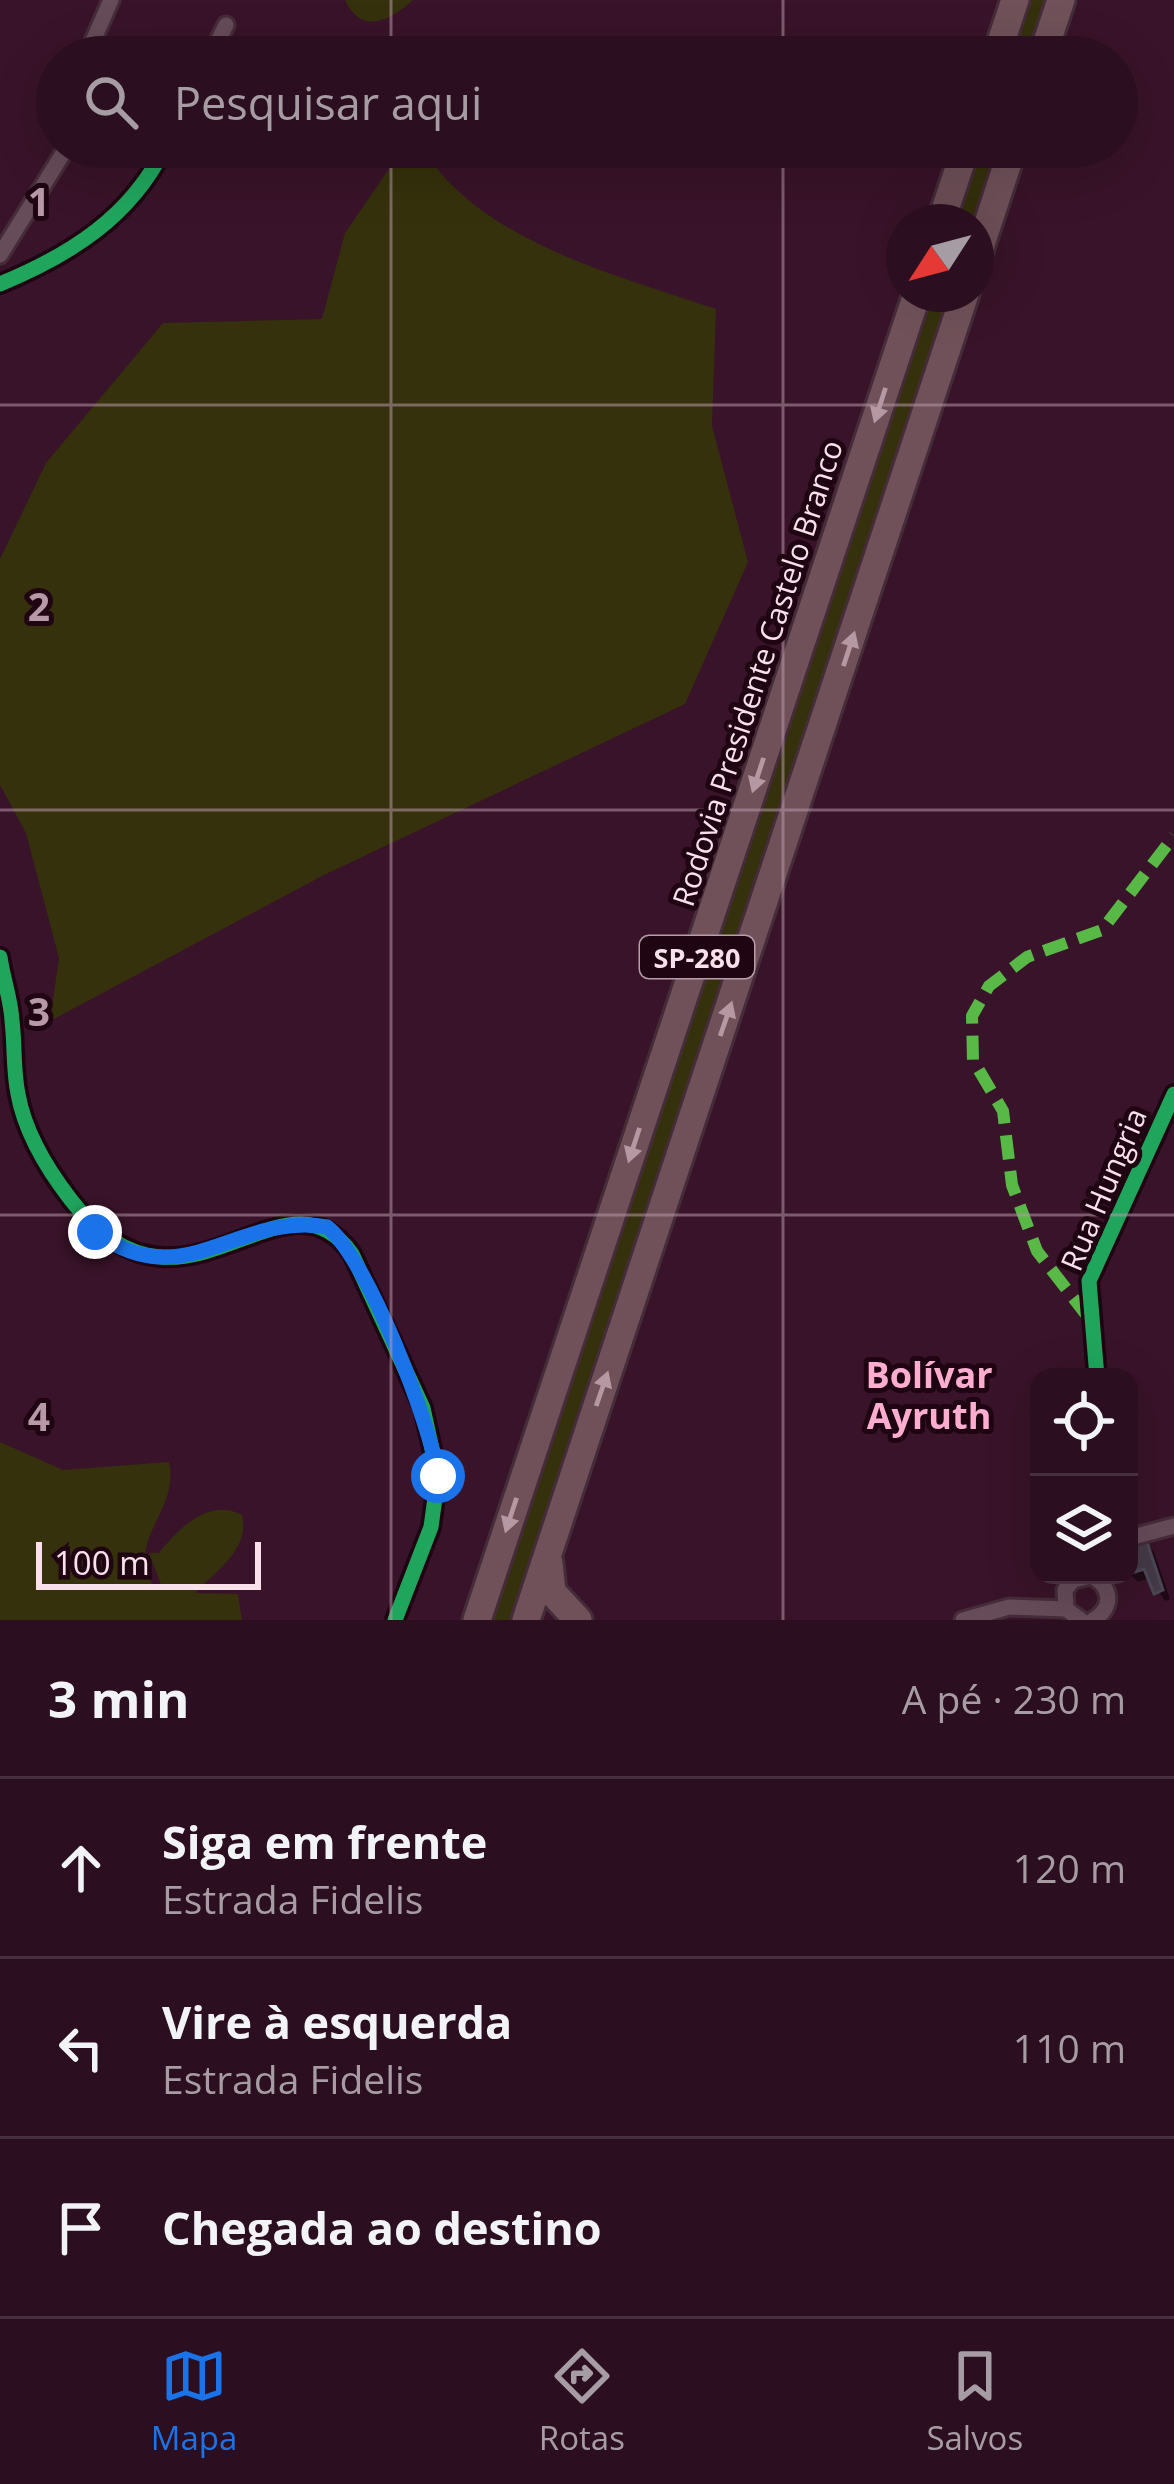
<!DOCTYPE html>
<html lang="pt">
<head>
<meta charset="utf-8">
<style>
	body { margin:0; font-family:"Open Sans",sans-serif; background:#371c2c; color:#f1f3f6 }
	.controls { position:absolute; right:36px; bottom:36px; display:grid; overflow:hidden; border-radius:24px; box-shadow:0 12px 48px #0002 }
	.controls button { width:108px; height:108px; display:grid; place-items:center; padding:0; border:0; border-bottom:3px solid #472e3d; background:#2b0e1f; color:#f1f3f6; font:60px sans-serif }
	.compass { position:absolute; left:886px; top:204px; width:108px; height:108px; border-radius:50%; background:#2b0e1f; box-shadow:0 12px 48px #0002; rotate:234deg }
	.scale { position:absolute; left:36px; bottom:30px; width:225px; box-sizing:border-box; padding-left:12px; border:6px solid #fae0eb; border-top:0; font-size:33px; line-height:42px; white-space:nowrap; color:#fae0eb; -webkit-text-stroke:9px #1f0412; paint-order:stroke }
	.stop { position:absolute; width:36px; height:36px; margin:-27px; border:9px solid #1a73e8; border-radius:50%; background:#fff }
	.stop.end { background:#1a73e8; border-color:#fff; box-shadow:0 3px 12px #0008 }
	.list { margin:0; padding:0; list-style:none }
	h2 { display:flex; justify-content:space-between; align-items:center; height:156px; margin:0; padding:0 48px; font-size:51px }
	h2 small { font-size:39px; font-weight:400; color:#a69ca4 }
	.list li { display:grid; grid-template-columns:78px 1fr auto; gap:36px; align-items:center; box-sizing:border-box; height:180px; padding:0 48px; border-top:3px solid #472e3d }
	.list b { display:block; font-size:45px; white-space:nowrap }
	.list p { margin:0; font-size:39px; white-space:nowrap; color:#a69ca4 }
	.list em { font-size:39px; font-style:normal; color:#a69ca4 }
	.icon { flex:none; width:66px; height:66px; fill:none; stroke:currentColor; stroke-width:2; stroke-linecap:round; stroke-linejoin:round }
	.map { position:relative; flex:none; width:1174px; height:1620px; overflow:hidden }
	.search { position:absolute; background:#2b0e1f; box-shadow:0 12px 48px #0002; left:36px; right:36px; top:36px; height:132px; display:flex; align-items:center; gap:30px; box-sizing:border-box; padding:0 42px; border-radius:66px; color:#a69ca4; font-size:45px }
	.sheet { height:696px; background:#2b0e1f }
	nav { display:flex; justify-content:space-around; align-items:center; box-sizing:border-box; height:168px; border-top:3px solid #472e3d; background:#2b0e1f; font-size:33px; color:#a69ca4 }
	nav a { display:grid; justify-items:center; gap:6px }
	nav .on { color:#1a73e8 }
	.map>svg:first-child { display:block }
	.green { fill:#35310c }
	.shadow { fill:#0007 }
	.building { fill:#443a47; stroke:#4b4756; stroke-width:3 }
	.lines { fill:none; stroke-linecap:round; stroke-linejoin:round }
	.street-casing { stroke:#452c39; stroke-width:21 }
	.highway-casing { stroke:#452c39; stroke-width:33 }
	.street { stroke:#664b59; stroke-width:15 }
	.highway { stroke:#705159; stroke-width:27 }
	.quiet { stroke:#58b947; stroke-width:12; stroke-dasharray:24 12; stroke-linecap:butt }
	.cycleway-casing { stroke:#1f0412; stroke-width:22 }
	.cycleway { stroke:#20a55d; stroke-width:15 }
	.oneway { fill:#b598a2 }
	.route { stroke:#1a73e8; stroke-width:15 }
	.grid { fill:none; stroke:#b698a7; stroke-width:3; stroke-opacity:0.55 }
	.labels { text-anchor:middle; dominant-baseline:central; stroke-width:10; stroke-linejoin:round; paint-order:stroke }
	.shield { fill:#1f0412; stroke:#b89eaa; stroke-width:3 }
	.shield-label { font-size:27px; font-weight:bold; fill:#fae0eb }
	.street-label { font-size:30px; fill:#fae0eb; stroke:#1f0412 }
	.quarter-label { font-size:36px; font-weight:bold; fill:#feadd1; stroke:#1f0412 }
	.grid-label { font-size:39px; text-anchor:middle; font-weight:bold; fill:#b698a7; stroke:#1f0412; stroke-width:10; stroke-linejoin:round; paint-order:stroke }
</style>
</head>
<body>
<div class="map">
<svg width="1174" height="1620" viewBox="0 0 1174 1620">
	<rect width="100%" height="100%" fill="#391329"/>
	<g class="green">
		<path d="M345 0H413C389 21 362 36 345 0Z"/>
		<path d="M1027 0H1049L1031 57H1008Z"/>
		<path d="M404 147H422C479 242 617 275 716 309L712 426 748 562 685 704 324 875 50 1021 59 958 26 833 0 785V559L46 463 163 323 322 319 345 233Z"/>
		<path d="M979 147H1001L976 222H954Z"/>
		<path d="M930 294H952L514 1620H493Z"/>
		<path d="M0 1442 63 1470 169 1462C180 1514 122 1539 156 1590L162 1587 149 1553H159C179 1528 209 1497 242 1515 250 1549 217 1570 195 1593L238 1594 242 1620H0Z"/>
	</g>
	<path class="shadow" d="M1146 1543 1154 1552 1170 1599 1165 1601 1150 1578 1138 1582 1129 1573V1555Z"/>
	<path class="building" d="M1146 1539 1163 1590 1154 1594 1144 1569 1129 1574V1549Z"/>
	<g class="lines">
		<defs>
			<g id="street">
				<path d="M86 57 111 0"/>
				<path d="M210 57 226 25"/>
				<path d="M0 255 67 147"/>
				<path d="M0 284C70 255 131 217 165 147"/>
				<path d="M0 957C3 979 11 999 12 1021 15 1045 13 1070 18 1094 25 1133 47 1169 71 1200 183 1346 282 1155 352 1254L423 1408 438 1476 431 1527 395 1620"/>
				<path d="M1097 1377 1089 1281 1174 1094"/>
				<path d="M1129 1538 1174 1526"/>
				<path d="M963 1620 1009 1607 1066 1609"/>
				<path d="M1081 1620 1066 1609 1065 1590 1073 1580 1091 1576C1112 1586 1114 1608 1093 1620"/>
			</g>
			<g id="highway">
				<path d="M996 57 1015 0"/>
				<path d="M1042 57 1061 0"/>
				<path d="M941 222 966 147"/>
				<path d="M976 260 1013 147"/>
				<path d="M549 1563 552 1592 578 1620"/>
				<path d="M477 1620 917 294"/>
				<path d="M526 1620 965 294"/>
			</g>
		</defs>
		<use href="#street" class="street-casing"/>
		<use href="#highway" class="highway-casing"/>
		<use href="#street" class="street"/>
		<use href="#highway" class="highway"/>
		<path class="quiet" d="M1088 1317 1037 1251 1012 1185 1003 1111 973 1060 972 1016 989 986 1027 957 1102 930 1174 836"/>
		<defs>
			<g id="cycleway">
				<path d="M0 284C70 255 131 217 165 147"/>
				<path d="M0 957C3 979 11 999 12 1021 15 1045 13 1070 18 1094 25 1133 47 1169 71 1200 183 1346 282 1155 352 1254L423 1408 438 1476 431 1527 395 1620"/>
				<path d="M1097 1377 1089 1281 1174 1094"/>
			</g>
		</defs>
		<use href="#cycleway" class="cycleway-casing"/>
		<use href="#cycleway" class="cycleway"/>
	</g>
	<defs><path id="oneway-solid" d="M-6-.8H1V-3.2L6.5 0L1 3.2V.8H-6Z" transform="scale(3)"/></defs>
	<g class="oneway">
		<use href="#oneway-solid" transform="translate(880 405) rotate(108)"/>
		<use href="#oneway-solid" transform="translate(849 649) rotate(-72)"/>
		<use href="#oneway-solid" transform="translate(758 775) rotate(108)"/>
		<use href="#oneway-solid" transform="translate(726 1019) rotate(-71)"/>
		<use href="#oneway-solid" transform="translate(634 1145) rotate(108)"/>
		<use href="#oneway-solid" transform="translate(602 1389) rotate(-71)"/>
		<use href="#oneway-solid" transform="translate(511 1515) rotate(108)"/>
	</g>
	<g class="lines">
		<path class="route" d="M95 1232C184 1298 238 1211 327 1227 367 1257 431 1425 438 1476"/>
	</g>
	<path class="grid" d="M391 0V57M783 0V57M391 147V1620M783 147V1620M0 405H1174M0 810H1174M0 1215H1174"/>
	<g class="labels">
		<rect class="shield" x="640" y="936" width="114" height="42" rx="9"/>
		<g class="shield-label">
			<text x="697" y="957">SP-280</text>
		</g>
		<g class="street-label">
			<text transform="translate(757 673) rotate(-72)">Rodovia Presidente Castelo Branco</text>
			<text transform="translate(1103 1189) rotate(-67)">Rua Hungria</text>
		</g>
		<g class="quarter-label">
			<text x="929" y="1374">Bolívar<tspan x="929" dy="41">Ayruth</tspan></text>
		</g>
	</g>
	<g class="grid-label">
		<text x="39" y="216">1</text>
		<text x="39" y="621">2</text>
		<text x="39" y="1026">3</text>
		<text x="39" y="1431">4</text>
	</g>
</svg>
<div class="controls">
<button><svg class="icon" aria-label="locate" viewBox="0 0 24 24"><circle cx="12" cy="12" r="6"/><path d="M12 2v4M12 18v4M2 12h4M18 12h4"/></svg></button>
<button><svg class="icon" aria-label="layers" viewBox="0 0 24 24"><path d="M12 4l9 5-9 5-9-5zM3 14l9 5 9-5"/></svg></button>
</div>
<svg class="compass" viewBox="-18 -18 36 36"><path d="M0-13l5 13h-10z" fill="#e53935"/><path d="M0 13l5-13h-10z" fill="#a69ca4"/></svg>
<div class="scale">100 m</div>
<div class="stop" style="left:438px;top:1476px"></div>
<div class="stop end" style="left:95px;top:1232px"></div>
<div class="search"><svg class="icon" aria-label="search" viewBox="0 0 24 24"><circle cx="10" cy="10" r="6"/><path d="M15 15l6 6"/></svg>Pesquisar aqui</div>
</div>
<section class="sheet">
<h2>3 min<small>A pé · 230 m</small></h2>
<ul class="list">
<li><svg class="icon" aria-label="ahead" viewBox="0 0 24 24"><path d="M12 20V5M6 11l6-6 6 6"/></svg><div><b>Siga em frente</b><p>Estrada Fidelis</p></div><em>120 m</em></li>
<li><svg class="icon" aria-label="left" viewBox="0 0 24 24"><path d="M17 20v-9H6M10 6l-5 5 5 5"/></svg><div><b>Vire à esquerda</b><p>Estrada Fidelis</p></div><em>110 m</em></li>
<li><svg class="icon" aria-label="arrive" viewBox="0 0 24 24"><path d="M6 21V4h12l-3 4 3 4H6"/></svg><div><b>Chegada ao destino</b></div></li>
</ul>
</section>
<nav>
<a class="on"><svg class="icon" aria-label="map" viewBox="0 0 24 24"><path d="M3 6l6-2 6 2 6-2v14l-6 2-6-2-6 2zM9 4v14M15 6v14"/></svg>Mapa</a>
<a><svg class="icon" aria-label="directions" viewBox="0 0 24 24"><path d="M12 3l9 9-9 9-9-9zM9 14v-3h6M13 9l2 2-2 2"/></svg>Rotas</a>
<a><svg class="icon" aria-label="saved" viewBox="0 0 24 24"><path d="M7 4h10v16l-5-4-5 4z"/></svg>Salvos</a>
</nav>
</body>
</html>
